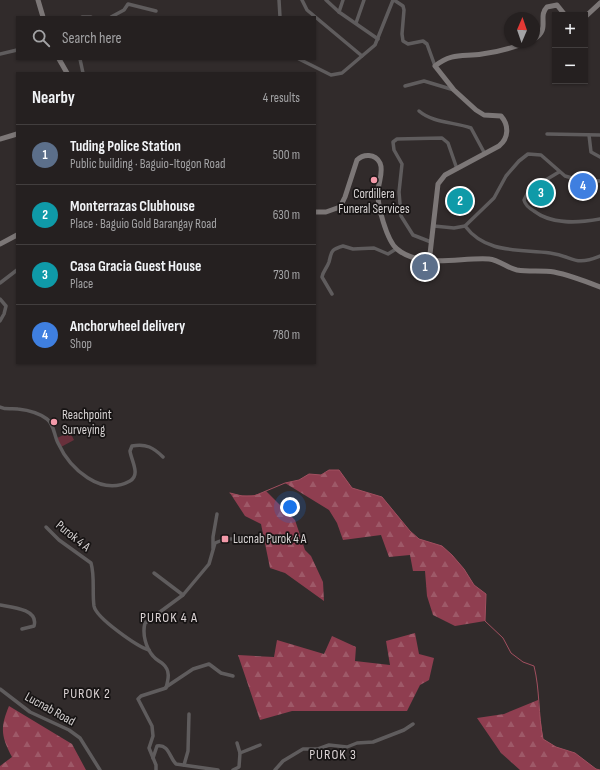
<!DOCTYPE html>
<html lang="en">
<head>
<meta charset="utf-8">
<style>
	body { margin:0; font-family:"Sofia Sans Condensed",sans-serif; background:#312d2d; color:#f1f3f6 }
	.controls { position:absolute; right:12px; top:12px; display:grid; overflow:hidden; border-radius:0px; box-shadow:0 1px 3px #0004 }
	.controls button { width:36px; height:36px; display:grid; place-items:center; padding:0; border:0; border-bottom:1px solid #423e3e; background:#252020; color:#f1f3f6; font:20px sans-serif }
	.compass { position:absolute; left:504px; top:12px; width:36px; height:36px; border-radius:50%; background:#252020; box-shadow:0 1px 3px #0004; rotate:2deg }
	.you { position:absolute; left:290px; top:507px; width:14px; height:14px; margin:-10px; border:3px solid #fff; border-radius:50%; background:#1a73e8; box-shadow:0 0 0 6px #1a73e833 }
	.badge { display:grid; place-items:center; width:26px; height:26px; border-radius:50%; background:#2563eb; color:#fff; font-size:13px; font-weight:700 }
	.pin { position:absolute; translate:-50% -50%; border:2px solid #fff; box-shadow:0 1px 4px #0006 }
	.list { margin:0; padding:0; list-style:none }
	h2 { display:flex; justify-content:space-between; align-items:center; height:52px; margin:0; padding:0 16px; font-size:17px }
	h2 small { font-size:13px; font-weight:400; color:#a3a3a5 }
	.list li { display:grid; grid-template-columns:26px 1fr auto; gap:12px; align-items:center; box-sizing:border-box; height:60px; padding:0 16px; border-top:1px solid #423e3e }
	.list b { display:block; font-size:15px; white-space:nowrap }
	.list p { margin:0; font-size:13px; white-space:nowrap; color:#a3a3a5 }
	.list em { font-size:13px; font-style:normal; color:#a3a3a5 }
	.icon { flex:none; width:22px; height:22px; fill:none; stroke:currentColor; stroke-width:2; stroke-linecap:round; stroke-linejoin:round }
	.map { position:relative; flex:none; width:600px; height:770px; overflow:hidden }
	.search { position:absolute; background:#252020; box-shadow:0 1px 3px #0004; left:16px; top:16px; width:300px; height:44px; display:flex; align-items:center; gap:10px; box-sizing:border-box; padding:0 14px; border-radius:0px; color:#a3a3a5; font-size:15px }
	.panel { position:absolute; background:#252020; box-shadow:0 1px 3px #0004; left:16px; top:72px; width:300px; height:292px; border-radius:0px }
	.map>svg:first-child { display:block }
	.grass { fill:#68303b }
	.forest { fill:url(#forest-firs) }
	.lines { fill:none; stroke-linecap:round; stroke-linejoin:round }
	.stream { stroke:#a14f5f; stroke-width:1 }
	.street { stroke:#5f5c5d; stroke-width:3.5 }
	.secondary { stroke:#7c7777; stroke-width:5 }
	.poi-dot { fill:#f39aa9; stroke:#171414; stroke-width:1.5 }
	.labels { text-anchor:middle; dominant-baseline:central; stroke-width:3.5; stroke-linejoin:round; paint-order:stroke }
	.poi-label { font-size:13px; fill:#d6d2d2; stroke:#171414; text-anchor:start }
	.street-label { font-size:13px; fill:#d6d2d2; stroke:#171414 }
	.neighbourhood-label { font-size:14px; letter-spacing:1px; fill:#ddd5d6; stroke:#171414 }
</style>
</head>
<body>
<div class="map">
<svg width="600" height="770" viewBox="0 0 600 770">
	<defs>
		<pattern id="forest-firs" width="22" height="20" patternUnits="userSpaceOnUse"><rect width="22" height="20" fill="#8f3e50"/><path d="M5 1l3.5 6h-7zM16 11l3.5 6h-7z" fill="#9e5968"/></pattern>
	</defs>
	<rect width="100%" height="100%" fill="#312b2b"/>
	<path class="grass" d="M70 432 74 440 61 447 57 438Z"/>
	<g class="forest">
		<path d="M329 470H339L352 488 382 497 410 531 419 539 442 546 452 555 464 569 474 585 486 594 485 621 455 626 433 615 427 596 425 571H413L410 555 389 557 381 535 343 540 337 523 329 510 285 483 299 480 309 474 321 475Z"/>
		<path d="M266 491 295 520 305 550 311 556 323 582 324 601 285 573 270 568 261 524 245 516 230 493C244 497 253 497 266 491Z"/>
		<path d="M415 633 419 654 434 658 429 680 420 685 407 711H292L260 720 238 655 274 657 277 640 324 654 332 636 356 647 355 661 390 665 386 641Z"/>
		<path d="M538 700 543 739 556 747 575 753 596 769 600 770H520L501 753 477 718 504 714Z"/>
		<path d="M9 706 72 744 86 770H0V766L12 757C1 736 0 728 9 706Z"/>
	</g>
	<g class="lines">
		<path class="stream" d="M230 493 242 496H254L285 483 299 480 309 474 321 475 329 470H339L352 488 382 497 410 531 419 539 442 546 452 555 464 569 474 585 486 594 485 621 503 638 511 653 523 662 534 666C540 690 538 714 543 739L556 747 575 753 596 769 600 770"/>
		<g class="street">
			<path d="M279 0 280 17"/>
			<path d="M302 0 307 10 362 56"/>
			<path d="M326 0 339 12 378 39"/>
			<path d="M394 0 403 6 404 10 402 34 403 41 408 44 423 41 427 44 435 66"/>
			<path d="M339 12 343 0"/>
			<path d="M82 17H91"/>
			<path d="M111 17 124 10 128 4 156 11"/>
			<path d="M356 23 364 0"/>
			<path d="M0 54 17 50"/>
			<path d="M80 59 83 73"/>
			<path d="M299 59 331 75 342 73 375 45 393 0"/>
			<path d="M405 86 424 81 454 90"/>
			<path d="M419 111C433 123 454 122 471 128L485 154"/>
			<path d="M547 134 600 135"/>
			<path d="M589 135 591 152 600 157"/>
			<path d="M559 172 529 190 524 200C525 205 529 208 534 211 552 225 578 223 600 219"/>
			<path d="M434 226 454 228 465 226 494 198 506 176 519 161 528 154 541 155 565 176 579 180 600 181"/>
			<path d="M465 226C486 254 519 249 550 253 574 256 573 267 600 256"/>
			<path d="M431 242 413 235 401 216 399 192 402 164 394 150 393 142 397 139 442 138 448 143 457 169"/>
			<path d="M0 283 17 270"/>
			<path d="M332 294 322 277C323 271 327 268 329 262 332 251 330 250 343 246L353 249 374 248 388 254 396 249"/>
			<path d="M0 299 6 306 4 314 0 321"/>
			<path d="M0 407C6 410 11 408 18 409 27 410 39 413 47 419 54 424 54 435 58 443 70 469 101 497 130 481 141 475 131 460 130 451L132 446C146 443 154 448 163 457"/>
			<path d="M46 527 59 540 91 563C95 577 92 592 94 606 96 618 138 647 149 650"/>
			<path d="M213 548V537L217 514"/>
			<path d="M154 573 183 595"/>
			<path d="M0 605C11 607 39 609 34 626L22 629"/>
			<path d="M166 687 193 669 209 664 221 673 233 676"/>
			<path d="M0 689 30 712 69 730 80 738 100 770"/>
			<path d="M237 743 240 753"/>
			<path d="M153 758 157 746C169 744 169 757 176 764L218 770"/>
			<path d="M184 765 188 751 189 714"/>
			<path d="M156 770V765L149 748 153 736 152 726 138 699 141 696 166 688C168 680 171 671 163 664 160 661 156 660 153 656 146 648 142 634 145 623L183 595 209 564 215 543 225 539H261"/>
			<path d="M233 770 239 767 240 753 260 745"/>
			<path d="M275 770 283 761 303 749H318L329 745 347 747 357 743 373 742 404 730 413 724"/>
		</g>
		<g class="secondary">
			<path d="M38 0 43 17"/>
			<path d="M585 17 600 3"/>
			<path d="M534 39C551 29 537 17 547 7L557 5 565 15"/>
			<path d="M59 59 67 73"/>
			<path d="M0 139 17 134"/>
			<path d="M315 212H326L340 207 345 197 357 160C363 154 375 153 380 163 384 172 378 183 378 192 377 205 387 241 397 249 420 269 461 257 489 259 499 260 508 268 517 270 529 272 542 270 554 272 570 275 585 281 600 287"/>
			<path d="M0 244 17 235"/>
			<path d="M426 260 430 254 438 184 445 175 499 146C509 138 509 125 501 116L484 115 476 110 454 90 435 66C452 52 464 57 482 54 498 52 513 48 527 42"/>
		</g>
	</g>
	<g class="poi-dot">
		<circle cx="374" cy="180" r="4"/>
		<circle cx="54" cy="422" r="4"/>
		<rect x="221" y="535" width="8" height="8" rx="2"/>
	</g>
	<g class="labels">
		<g class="poi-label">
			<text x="374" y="194" text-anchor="middle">Cordillera<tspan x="374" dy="15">Funeral Services</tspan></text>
			<text x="62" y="415">Reachpoint<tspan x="62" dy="15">Surveying</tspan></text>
			<text x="233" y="539">Lucnab Purok 4 A</text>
		</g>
		<g class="street-label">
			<text transform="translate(73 536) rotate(39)">Purok 4 A</text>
			<text transform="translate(50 709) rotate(29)">Lucnab Road</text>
		</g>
		<g class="neighbourhood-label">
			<text x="169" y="617">PUROK 4 A</text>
			<text x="87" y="693">PUROK 2</text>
			<text x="333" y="754">PUROK 3</text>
		</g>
	</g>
</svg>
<div class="controls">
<button>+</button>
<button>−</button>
</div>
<svg class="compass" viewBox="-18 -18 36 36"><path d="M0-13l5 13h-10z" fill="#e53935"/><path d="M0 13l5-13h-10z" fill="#a3a3a5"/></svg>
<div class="you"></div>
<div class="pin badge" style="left:425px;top:267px;background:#5c6f8a">1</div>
<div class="pin badge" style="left:460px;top:201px;background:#0f9aa8">2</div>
<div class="pin badge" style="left:541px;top:193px;background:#0f9aa8">3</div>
<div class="pin badge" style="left:583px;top:186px;background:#3f7fe0">4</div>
<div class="search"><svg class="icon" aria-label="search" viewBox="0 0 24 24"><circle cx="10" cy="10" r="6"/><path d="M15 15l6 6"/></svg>Search here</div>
<section class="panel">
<h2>Nearby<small>4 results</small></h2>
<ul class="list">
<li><span class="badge" style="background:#5c6f8a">1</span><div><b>Tuding Police Station</b><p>Public building · Baguio-Itogon Road</p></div><em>500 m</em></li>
<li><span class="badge" style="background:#0f9aa8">2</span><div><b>Monterrazas Clubhouse</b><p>Place · Baguio Gold Barangay Road</p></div><em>630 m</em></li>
<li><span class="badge" style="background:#0f9aa8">3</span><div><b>Casa Gracia Guest House</b><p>Place</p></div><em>730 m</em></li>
<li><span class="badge" style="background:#3f7fe0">4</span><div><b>Anchorwheel delivery</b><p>Shop</p></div><em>780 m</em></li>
</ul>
</section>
</div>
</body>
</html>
